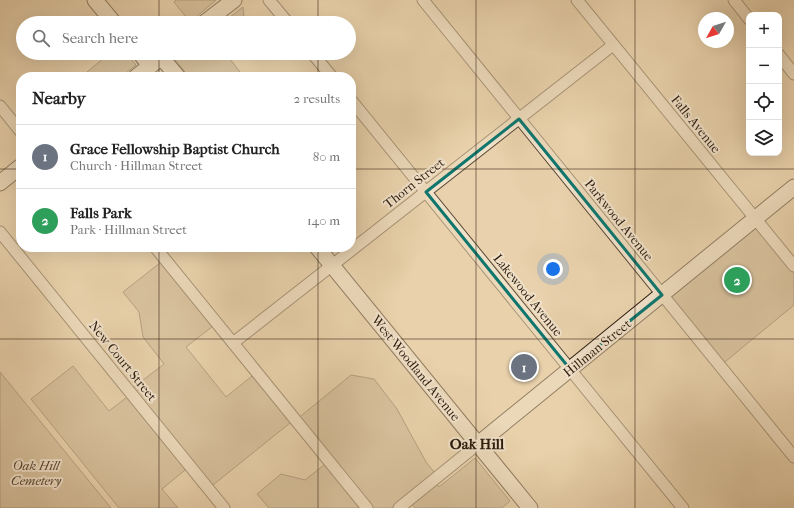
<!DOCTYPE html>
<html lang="en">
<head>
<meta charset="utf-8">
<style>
	body { margin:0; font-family:"IM FELL French Canon",serif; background:#f2f2f2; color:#222 }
	.controls { position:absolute; right:12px; top:12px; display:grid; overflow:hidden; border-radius:8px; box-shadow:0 4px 16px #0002 }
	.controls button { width:36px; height:36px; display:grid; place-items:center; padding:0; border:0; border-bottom:1px solid #e0e0e0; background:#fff; color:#222; font:20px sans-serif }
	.compass { position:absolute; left:698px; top:12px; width:36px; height:36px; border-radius:50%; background:#fff; box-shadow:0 4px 16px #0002; rotate:231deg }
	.you { position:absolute; left:553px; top:269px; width:14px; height:14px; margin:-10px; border:3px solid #fff; border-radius:50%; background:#1a73e8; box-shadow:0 0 0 6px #1a73e833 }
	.badge { display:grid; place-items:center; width:26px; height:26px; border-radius:50%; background:#0f766e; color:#fff; font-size:13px; font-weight:700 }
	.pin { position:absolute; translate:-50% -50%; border:2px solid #fff; box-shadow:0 1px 4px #0006 }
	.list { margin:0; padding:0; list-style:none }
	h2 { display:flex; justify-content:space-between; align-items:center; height:52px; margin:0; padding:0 16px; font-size:17px }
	h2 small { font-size:13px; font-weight:400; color:#767676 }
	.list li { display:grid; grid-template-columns:26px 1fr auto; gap:12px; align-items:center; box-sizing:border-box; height:64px; padding:0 16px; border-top:1px solid #e0e0e0 }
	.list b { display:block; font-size:15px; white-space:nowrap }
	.list p { margin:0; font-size:13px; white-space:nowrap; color:#767676 }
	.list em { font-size:13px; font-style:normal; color:#767676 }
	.icon { flex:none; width:22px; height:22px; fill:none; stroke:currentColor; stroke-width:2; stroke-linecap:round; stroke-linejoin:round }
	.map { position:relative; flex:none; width:794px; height:508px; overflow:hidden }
	.search { position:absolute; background:#fff; box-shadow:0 4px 16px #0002; left:16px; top:16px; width:340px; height:44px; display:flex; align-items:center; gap:10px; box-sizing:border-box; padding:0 14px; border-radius:22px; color:#767676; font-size:15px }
	.panel { position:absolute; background:#fff; box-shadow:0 4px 16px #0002; left:16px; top:72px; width:340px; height:180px; border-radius:16px }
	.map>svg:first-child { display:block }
	.green { fill:#c8b291; stroke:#7a664e }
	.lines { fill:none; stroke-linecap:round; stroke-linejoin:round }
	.street-casing { stroke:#5b4834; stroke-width:13 }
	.secondary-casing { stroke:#2c1a0c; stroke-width:17 }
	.street { stroke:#f0e1c9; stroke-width:11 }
	.secondary { stroke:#f0e1c9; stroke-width:15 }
	.marked { fill:none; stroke:#0f766e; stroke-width:3; stroke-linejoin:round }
	.grid { fill:none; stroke:#2c1a0c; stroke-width:1; stroke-opacity:0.55 }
	.labels { text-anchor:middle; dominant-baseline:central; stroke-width:4; stroke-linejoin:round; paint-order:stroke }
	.street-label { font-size:13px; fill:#2c1a0c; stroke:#f0e1c9 }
	.park-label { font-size:13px; font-style:italic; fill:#5b4834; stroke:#f0e1c9 }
	.quarter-label { font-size:15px; font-weight:bold; fill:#2c1a0c; stroke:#f0e1c9 }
</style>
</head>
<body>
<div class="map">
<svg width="794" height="508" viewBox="0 0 794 508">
	<rect width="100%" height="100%" fill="#e8d1ac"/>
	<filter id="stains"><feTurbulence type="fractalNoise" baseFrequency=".005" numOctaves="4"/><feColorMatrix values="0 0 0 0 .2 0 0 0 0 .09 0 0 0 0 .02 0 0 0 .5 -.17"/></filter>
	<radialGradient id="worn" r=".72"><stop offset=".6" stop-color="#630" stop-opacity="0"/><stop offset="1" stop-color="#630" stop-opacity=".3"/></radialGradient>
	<g class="green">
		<path d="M176 0H216L190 22 174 2Z"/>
		<path d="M243 7 244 18 241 23 224 22Z"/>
		<path d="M110 53H126L136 65 121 77H81Z"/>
		<path d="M184 53H225L244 77H189L175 60Z"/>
		<path d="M756 219 794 266V305L720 366 662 295Z"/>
		<path d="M165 259 217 323 186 347 226 397 257 372 295 419 208 489 190 466 162 489 178 508H119L31 399 73 366 109 411 131 394 129 391 164 364 143 337 139 312 123 292Z"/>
		<path d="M0 372 111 508H0Z"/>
		<path d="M351 375 374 379 397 409 426 462 438 477 434 480 439 487 475 458 510 501 502 508H415L408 500 399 508H269L257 494 281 474 305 480 329 461 296 420Z"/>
	</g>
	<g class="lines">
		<defs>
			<g id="street">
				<path d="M269 0 288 23"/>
				<path d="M423 0 794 457"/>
				<path d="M577 0 794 266"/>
				<path d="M734 0 749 19"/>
				<path d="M312 53 332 77"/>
				<path d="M779 55 794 74"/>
				<path d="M351 100 683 508"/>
				<path d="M0 106 21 132"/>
				<path d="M0 232 224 508"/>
				<path d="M155 247 367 508"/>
				<path d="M233 343 613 45"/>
				<path d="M399 508 478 444"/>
			</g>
			<g id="secondary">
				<path d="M95 0 114 23"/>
				<path d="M204 23 234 0"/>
				<path d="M140 53 150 66"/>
				<path d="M161 57 178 77"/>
				<path d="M136 77 167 53"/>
				<path d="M0 183 21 166"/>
				<path d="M317 247 530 508"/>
				<path d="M478 444 794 187"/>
			</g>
		</defs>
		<use href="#street" class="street-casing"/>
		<use href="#secondary" class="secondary-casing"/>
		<use href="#street" class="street"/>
		<use href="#secondary" class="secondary"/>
	</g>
	<path d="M0 0H794V508H0ZM519 119 662 295 570 369 426 192Z" fill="#e8d1ac" fill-opacity=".55" fill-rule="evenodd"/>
	<path class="marked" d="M519 119 662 295 570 369 426 192Z"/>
	<path class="grid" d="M159 0V23M318 0V23M476 0V508M635 0V508M159 53V77M318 53V77M0 169H21M351 169H794M159 247V508M318 247V508M0 339H794"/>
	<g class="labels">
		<g class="street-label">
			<text transform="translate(696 124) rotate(51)">Falls Avenue</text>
			<text transform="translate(414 183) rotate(-38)">Thorn Street</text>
			<text transform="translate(619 220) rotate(51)">Parkwood Avenue</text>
			<text transform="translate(528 295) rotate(51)">Lakewood Avenue</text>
			<text transform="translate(597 348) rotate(-39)">Hillman Street</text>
			<text transform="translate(123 361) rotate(51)">New Court Street</text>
			<text transform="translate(416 368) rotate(51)">West Woodland Avenue</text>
		</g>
		<g class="park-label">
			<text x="36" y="465">Oak Hill<tspan x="36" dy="15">Cemetery</tspan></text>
		</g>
		<g class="quarter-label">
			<text x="477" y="444">Oak Hill</text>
		</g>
	</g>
	<rect width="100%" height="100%" filter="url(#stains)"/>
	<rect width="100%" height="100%" fill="url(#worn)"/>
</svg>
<div class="controls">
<button>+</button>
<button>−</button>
<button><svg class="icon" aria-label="locate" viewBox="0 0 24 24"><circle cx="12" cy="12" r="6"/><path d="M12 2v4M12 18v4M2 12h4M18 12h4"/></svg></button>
<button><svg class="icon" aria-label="layers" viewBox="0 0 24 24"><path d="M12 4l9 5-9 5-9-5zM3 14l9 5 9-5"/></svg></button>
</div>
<svg class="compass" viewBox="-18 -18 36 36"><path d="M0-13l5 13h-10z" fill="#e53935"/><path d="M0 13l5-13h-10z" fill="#767676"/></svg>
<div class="you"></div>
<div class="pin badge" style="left:524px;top:367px;background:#6b7280">1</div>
<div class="pin badge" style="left:737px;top:280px;background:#2e9e5b">2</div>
<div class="search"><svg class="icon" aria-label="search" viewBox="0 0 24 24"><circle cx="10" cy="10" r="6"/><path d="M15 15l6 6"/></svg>Search here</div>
<section class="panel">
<h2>Nearby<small>2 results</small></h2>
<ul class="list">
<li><span class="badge" style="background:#6b7280">1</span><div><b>Grace Fellowship Baptist Church</b><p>Church · Hillman Street</p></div><em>80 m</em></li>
<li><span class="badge" style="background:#2e9e5b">2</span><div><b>Falls Park</b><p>Park · Hillman Street</p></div><em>140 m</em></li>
</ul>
</section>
</div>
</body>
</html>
